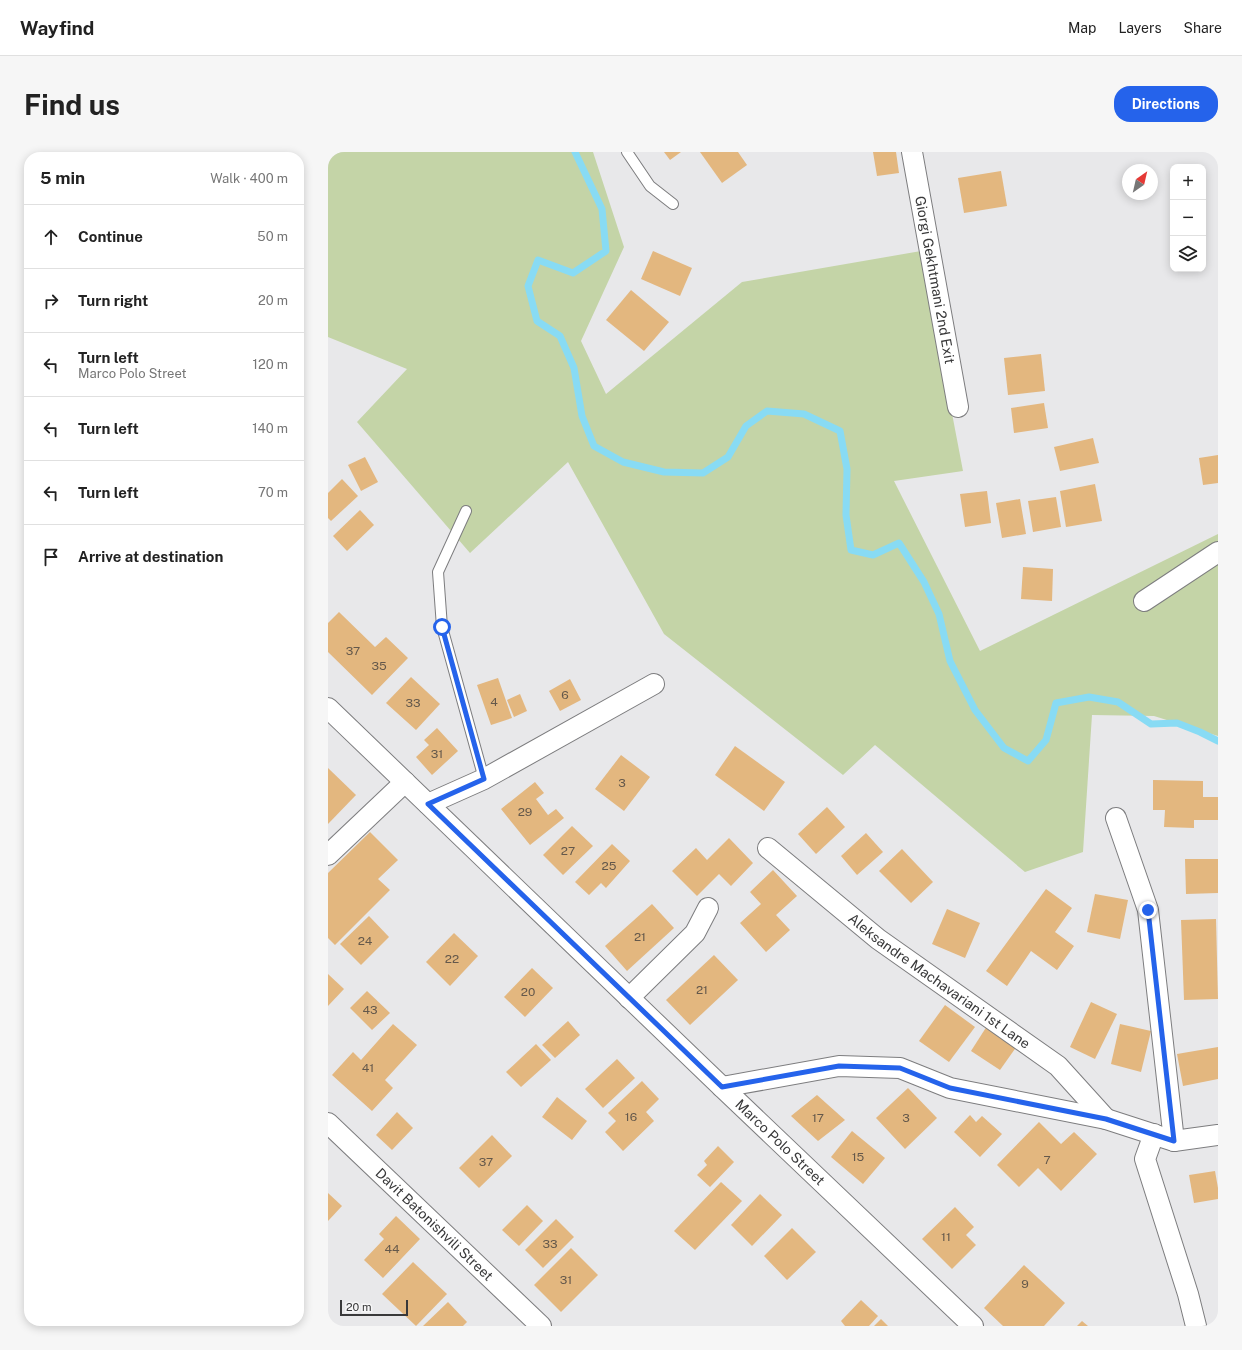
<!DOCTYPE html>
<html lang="en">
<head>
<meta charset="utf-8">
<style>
	body { margin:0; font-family:"Public Sans",sans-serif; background:#f6f6f6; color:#222 }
	.controls { position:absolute; right:12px; top:12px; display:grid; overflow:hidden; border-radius:8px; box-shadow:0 2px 10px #0003 }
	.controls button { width:36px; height:36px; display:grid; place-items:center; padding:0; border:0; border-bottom:1px solid #e0e0e0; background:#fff; color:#222; font:20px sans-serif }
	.compass { position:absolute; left:794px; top:12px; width:36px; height:36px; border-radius:50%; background:#fff; box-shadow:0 2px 10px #0003; rotate:34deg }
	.scale { position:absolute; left:12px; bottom:10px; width:68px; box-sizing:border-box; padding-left:4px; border:2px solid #39393a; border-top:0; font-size:11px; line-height:14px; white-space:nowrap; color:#39393a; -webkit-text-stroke:3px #f6f6f7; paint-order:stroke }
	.stop { position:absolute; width:12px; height:12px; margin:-9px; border:3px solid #2563eb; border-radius:50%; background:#fff }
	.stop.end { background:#2563eb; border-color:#fff; box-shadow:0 1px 4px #0008 }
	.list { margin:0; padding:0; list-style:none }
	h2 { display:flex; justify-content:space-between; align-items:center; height:52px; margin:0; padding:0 16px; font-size:17px }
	h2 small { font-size:13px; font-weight:400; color:#767676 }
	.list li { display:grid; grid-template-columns:26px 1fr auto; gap:12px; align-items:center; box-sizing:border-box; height:64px; padding:0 16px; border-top:1px solid #e0e0e0 }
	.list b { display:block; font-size:15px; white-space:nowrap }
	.list p { margin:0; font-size:13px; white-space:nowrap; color:#767676 }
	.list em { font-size:13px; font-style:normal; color:#767676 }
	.icon { flex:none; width:22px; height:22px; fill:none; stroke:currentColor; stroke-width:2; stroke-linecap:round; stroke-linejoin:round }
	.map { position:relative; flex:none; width:890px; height:1174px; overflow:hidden; border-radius:16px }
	header { display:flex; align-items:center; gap:24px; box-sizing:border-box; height:56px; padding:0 20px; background:#fff; border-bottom:1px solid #e0e0e0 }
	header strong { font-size:19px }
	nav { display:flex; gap:22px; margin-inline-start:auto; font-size:14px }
	.intro { display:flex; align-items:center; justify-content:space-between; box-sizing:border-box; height:96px; padding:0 24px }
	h1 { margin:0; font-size:28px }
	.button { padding:10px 18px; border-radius:16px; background:#2563eb; color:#fff; font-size:14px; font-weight:700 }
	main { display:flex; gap:24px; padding:0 24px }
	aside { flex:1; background:#fff; border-radius:16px; box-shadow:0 2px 10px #0003 }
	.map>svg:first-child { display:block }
	.green { fill:#c4d4a7 }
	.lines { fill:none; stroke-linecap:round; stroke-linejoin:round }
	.stream { stroke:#88dbf4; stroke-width:7 }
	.building { fill:#e3b77f }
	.lane-casing { stroke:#7d7d7f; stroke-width:12 }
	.street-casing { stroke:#7d7d7f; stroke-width:22 }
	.lane { stroke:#fff; stroke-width:10 }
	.street { stroke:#fff; stroke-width:20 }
	.route { stroke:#2563eb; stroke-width:5 }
	.labels { text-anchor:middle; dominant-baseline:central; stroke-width:3.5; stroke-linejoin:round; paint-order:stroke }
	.number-label { font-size:12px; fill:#64584b }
	.street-label { font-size:14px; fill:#39393a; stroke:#f6f6f7 }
</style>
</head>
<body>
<header>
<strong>Wayfind</strong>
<nav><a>Map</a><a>Layers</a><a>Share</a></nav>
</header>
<div class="intro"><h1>Find us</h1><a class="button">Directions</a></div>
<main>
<aside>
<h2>5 min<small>Walk · 400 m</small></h2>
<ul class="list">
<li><svg class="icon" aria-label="ahead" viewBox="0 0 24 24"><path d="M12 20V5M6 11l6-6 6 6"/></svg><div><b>Continue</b></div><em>50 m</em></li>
<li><svg class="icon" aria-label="right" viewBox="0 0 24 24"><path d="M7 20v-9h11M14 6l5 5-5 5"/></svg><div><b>Turn right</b></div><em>20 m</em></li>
<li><svg class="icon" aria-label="left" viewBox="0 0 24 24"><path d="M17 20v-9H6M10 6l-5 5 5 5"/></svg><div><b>Turn left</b><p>Marco Polo Street</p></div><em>120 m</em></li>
<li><svg class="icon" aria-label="left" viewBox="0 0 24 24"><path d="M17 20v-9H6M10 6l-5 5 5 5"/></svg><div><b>Turn left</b></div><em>140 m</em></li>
<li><svg class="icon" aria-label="left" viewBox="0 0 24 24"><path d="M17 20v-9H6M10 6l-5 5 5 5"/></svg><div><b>Turn left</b></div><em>70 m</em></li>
<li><svg class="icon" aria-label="arrive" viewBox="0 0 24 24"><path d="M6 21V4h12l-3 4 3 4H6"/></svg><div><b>Arrive at destination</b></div></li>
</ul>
</aside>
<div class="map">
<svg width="890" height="1174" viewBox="0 0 890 1174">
	<rect width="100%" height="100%" fill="#e8e8ea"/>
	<path class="green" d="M0 0H265L296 95 253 189 278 242 414 130 593 99 635 319 566 329 652 499 890 382V584L826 564 764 563 755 700 697 720 547 593 515 623 336 482 240 310 142 401 29 270 79 217 0 185Z"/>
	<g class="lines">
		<path class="stream" d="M247 0 274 57 278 99 245 121 210 108 200 134 209 169 232 184 246 216 254 264 266 294 295 310 336 320 375 321 400 305 418 274 439 259 476 262 512 279 519 317 518 363 523 398 545 403 571 391 596 430 611 462 622 509 647 558 676 596 700 609 718 588 728 551 761 545 790 550 823 572 849 571 872 580 890 589"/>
	</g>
	<g class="building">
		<path d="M336 0H353L342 8Z"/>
		<path d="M372 0H410L419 13 394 31Z"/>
		<path d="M545 0H568L571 21 549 24Z"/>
		<path d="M673 19 679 54 636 61 630 26Z"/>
		<path d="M325 99 364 116 352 144 313 127Z"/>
		<path d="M303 138 341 170 316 199 278 168Z"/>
		<path d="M713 202 717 239 680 243 676 206Z"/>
		<path d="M716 251 720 276 686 281 683 256Z"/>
		<path d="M765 286 771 311 732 319 726 295Z"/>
		<path d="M890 303V331L875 333 871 306Z"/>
		<path d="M37 305 50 330 33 339 20 313Z"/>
		<path d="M14 327 30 344 3 369 0 366V341Z"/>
		<path d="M767 332 774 369 738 375 732 339Z"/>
		<path d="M659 339 663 371 637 375 632 342Z"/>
		<path d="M728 345 733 375 705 380 700 349Z"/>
		<path d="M692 347 698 382 674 386 668 351Z"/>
		<path d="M32 358 46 373 19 399 5 384Z"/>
		<path d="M695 415 725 417 724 449 693 447Z"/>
		<path d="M11 460 47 495 58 485 80 506 44 543 0 500V471Z"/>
		<path d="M83 525 112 552 88 578 58 551Z"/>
		<path d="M170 526 184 566 163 573 149 533Z"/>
		<path d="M242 527 253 548 232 559 221 539Z"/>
		<path d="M192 542 199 559 186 565 179 548Z"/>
		<path d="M109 576 130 599 104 623 88 605 101 593 96 588Z"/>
		<path d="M407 594 457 630 436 659 387 623Z"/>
		<path d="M293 603 322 625 296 659 267 637Z"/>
		<path d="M0 616 28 643 0 672Z"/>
		<path d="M825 628 875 629V645H890V668H866V676L836 675 837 658H825Z"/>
		<path d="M207 630 216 641 208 647 220 663 228 657 236 666 202 693 173 657Z"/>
		<path d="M499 655 517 675 488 702 470 682Z"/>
		<path d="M244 674 265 694 235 723 215 703Z"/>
		<path d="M42 680 70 708 50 727 62 738 7 793 0 786V721Z"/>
		<path d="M538 681 555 700 529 723 513 704Z"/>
		<path d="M401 686 425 711 403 734 391 722 369 744 344 719 368 696 379 708Z"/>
		<path d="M284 692 302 709 278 736 273 731 261 743 247 730Z"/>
		<path d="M574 697 605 730 583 751 551 719Z"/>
		<path d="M857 707H890V741L858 742Z"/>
		<path d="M445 718 469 744 448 763 462 778 438 800 412 771 433 752 422 740Z"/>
		<path d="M718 737 744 756 727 780 746 794 729 818 703 799 679 834 658 819Z"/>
		<path d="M767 742 800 748 792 787 759 780Z"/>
		<path d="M324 752 346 776 299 819 277 794Z"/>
		<path d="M619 757 652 771 637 806 604 792Z"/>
		<path d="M41 764 61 785 33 813 12 792Z"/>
		<path d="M888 767 890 847 856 848 853 768Z"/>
		<path d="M126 781 150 804 122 834 98 810Z"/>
		<path d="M386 803 410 828 362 873 338 848Z"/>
		<path d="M204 816 225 836 197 865 176 845Z"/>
		<path d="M0 822 16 837 0 854Z"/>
		<path d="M39 839 62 861 44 878 22 856Z"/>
		<path d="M763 850 789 862 767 907 742 895Z"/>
		<path d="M617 853 647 875 621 910 591 889Z"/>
		<path d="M240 869 252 883 227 906 214 893Z"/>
		<path d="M65 872 89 893 57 928 65 936 44 959 4 923 25 900 33 908Z"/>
		<path d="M792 872 823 879 813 920 783 912Z"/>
		<path d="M659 874 689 894 672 918 643 899Z"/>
		<path d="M208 892 223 908 193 935 178 920Z"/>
		<path d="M890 895V927L855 934 849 902Z"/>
		<path d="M289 907 307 926 275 956 257 937Z"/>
		<path d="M314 929 331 947 318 960 326 969 295 999 277 980 288 969 280 961Z"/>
		<path d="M580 936 609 966 577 997 548 966Z"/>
		<path d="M489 943 517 968 490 989 463 964Z"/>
		<path d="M229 945 259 969 244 988 214 965Z"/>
		<path d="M69 960 85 976 64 998 48 983Z"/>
		<path d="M642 963 648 970 654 964 674 982 652 1005 626 980Z"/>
		<path d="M711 970 733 992 746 980 769 1002 733 1039 710 1016 691 1035 669 1013Z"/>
		<path d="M524 979 557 1006 535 1032 503 1005Z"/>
		<path d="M164 983 184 1004 151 1036 131 1016Z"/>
		<path d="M390 994 406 1010 382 1035 369 1023 379 1013 376 1009Z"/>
		<path d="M887 1019 890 1036V1047L866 1051 861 1023Z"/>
		<path d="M393 1030 414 1049 367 1098 346 1079Z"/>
		<path d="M0 1041 14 1054 0 1069Z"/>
		<path d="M432 1042 454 1063 424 1094 403 1073Z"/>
		<path d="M199 1053 215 1069 191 1094 174 1078Z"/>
		<path d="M627 1055 646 1075 638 1083 648 1093 624 1117 594 1087Z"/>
		<path d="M68 1064 92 1087 55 1126 36 1108 56 1087 51 1082Z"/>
		<path d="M228 1067 246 1085 215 1116 197 1098Z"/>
		<path d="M464 1076 488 1100 459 1128 436 1104Z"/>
		<path d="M243 1096 270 1123 233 1160 206 1133Z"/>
		<path d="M85 1110 119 1142 88 1174 54 1142Z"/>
		<path d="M696 1113 737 1151 716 1174H675L656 1156Z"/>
		<path d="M533 1148 550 1164 541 1174H517L513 1169Z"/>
		<path d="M120 1150 139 1170 135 1174H95Z"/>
		<path d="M553 1167 560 1174H546Z"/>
		<path d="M754 1169 760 1174H749Z"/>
	</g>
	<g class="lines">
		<defs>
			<g id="lane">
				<path d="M299 0 322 34 345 52"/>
				<path d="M138 359 110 420 114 475 156 627"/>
			</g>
			<g id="street">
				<path id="s1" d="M584 0 630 255"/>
				<path d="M816 449 890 400"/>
				<path id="s2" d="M0 556 394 935 645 1174"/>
				<path d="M100 652 156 627 326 532"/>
				<path d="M788 666 820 758 846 989"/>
				<path id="s3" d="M440 696 550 787 730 914 778 967"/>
				<path d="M0 703 77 630"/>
				<path d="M301 846 367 781 380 756"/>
				<path d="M394 935 511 914 572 916 622 936 778 967 846 989 890 983"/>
				<path id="s4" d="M0 971 213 1174"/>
				<path d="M826 982 817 1007 860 1142 868 1174"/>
			</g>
		</defs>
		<use href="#lane" class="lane-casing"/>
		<use href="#street" class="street-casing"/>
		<use href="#lane" class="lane"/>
		<use href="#street" class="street"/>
	</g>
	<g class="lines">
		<path class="route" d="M114 475 156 627 100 652 394 935 511 914 572 916 622 936 778 967 846 989 820 758"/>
	</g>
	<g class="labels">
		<g class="number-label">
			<text x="25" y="499">37</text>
			<text x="51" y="514">35</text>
			<text x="237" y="543">6</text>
			<text x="166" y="550">4</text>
			<text x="85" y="551">33</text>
			<text x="109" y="602">31</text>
			<text x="294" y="631">3</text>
			<text x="197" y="660">29</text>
			<text x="240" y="699">27</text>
			<text x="281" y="714">25</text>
			<text x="312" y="785">21</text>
			<text x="37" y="789">24</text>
			<text x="124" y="807">22</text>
			<text x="374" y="838">21</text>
			<text x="200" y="840">20</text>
			<text x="42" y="858">43</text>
			<text x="40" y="916">41</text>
			<text x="303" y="965">16</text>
			<text x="490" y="966">17</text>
			<text x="578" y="966">3</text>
			<text x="530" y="1005">15</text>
			<text x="719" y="1008">7</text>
			<text x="158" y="1010">37</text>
			<text x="618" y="1085">11</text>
			<text x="222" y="1092">33</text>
			<text x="64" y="1097">44</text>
			<text x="238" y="1128">31</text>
			<text x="697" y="1132">9</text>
		</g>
		<g class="street-label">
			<text stroke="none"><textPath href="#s1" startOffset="130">Giorgi Gekhtmani 2nd Exit</textPath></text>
			<text stroke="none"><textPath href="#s3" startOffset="217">Aleksandre Machavariani 1st Lane</textPath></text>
			<text stroke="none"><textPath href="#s2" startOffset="627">Marco Polo Street</textPath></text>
			<text stroke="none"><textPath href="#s4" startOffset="147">Davit Batonishvili Street</textPath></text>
		</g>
	</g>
</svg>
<div class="controls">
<button>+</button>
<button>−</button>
<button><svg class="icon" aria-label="layers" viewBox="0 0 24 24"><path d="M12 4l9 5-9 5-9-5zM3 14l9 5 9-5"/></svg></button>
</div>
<svg class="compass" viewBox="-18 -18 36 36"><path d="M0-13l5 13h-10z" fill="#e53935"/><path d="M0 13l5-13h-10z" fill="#767676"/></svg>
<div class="scale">20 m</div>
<div class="stop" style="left:114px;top:475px"></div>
<div class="stop end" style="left:820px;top:758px"></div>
</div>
</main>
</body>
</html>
